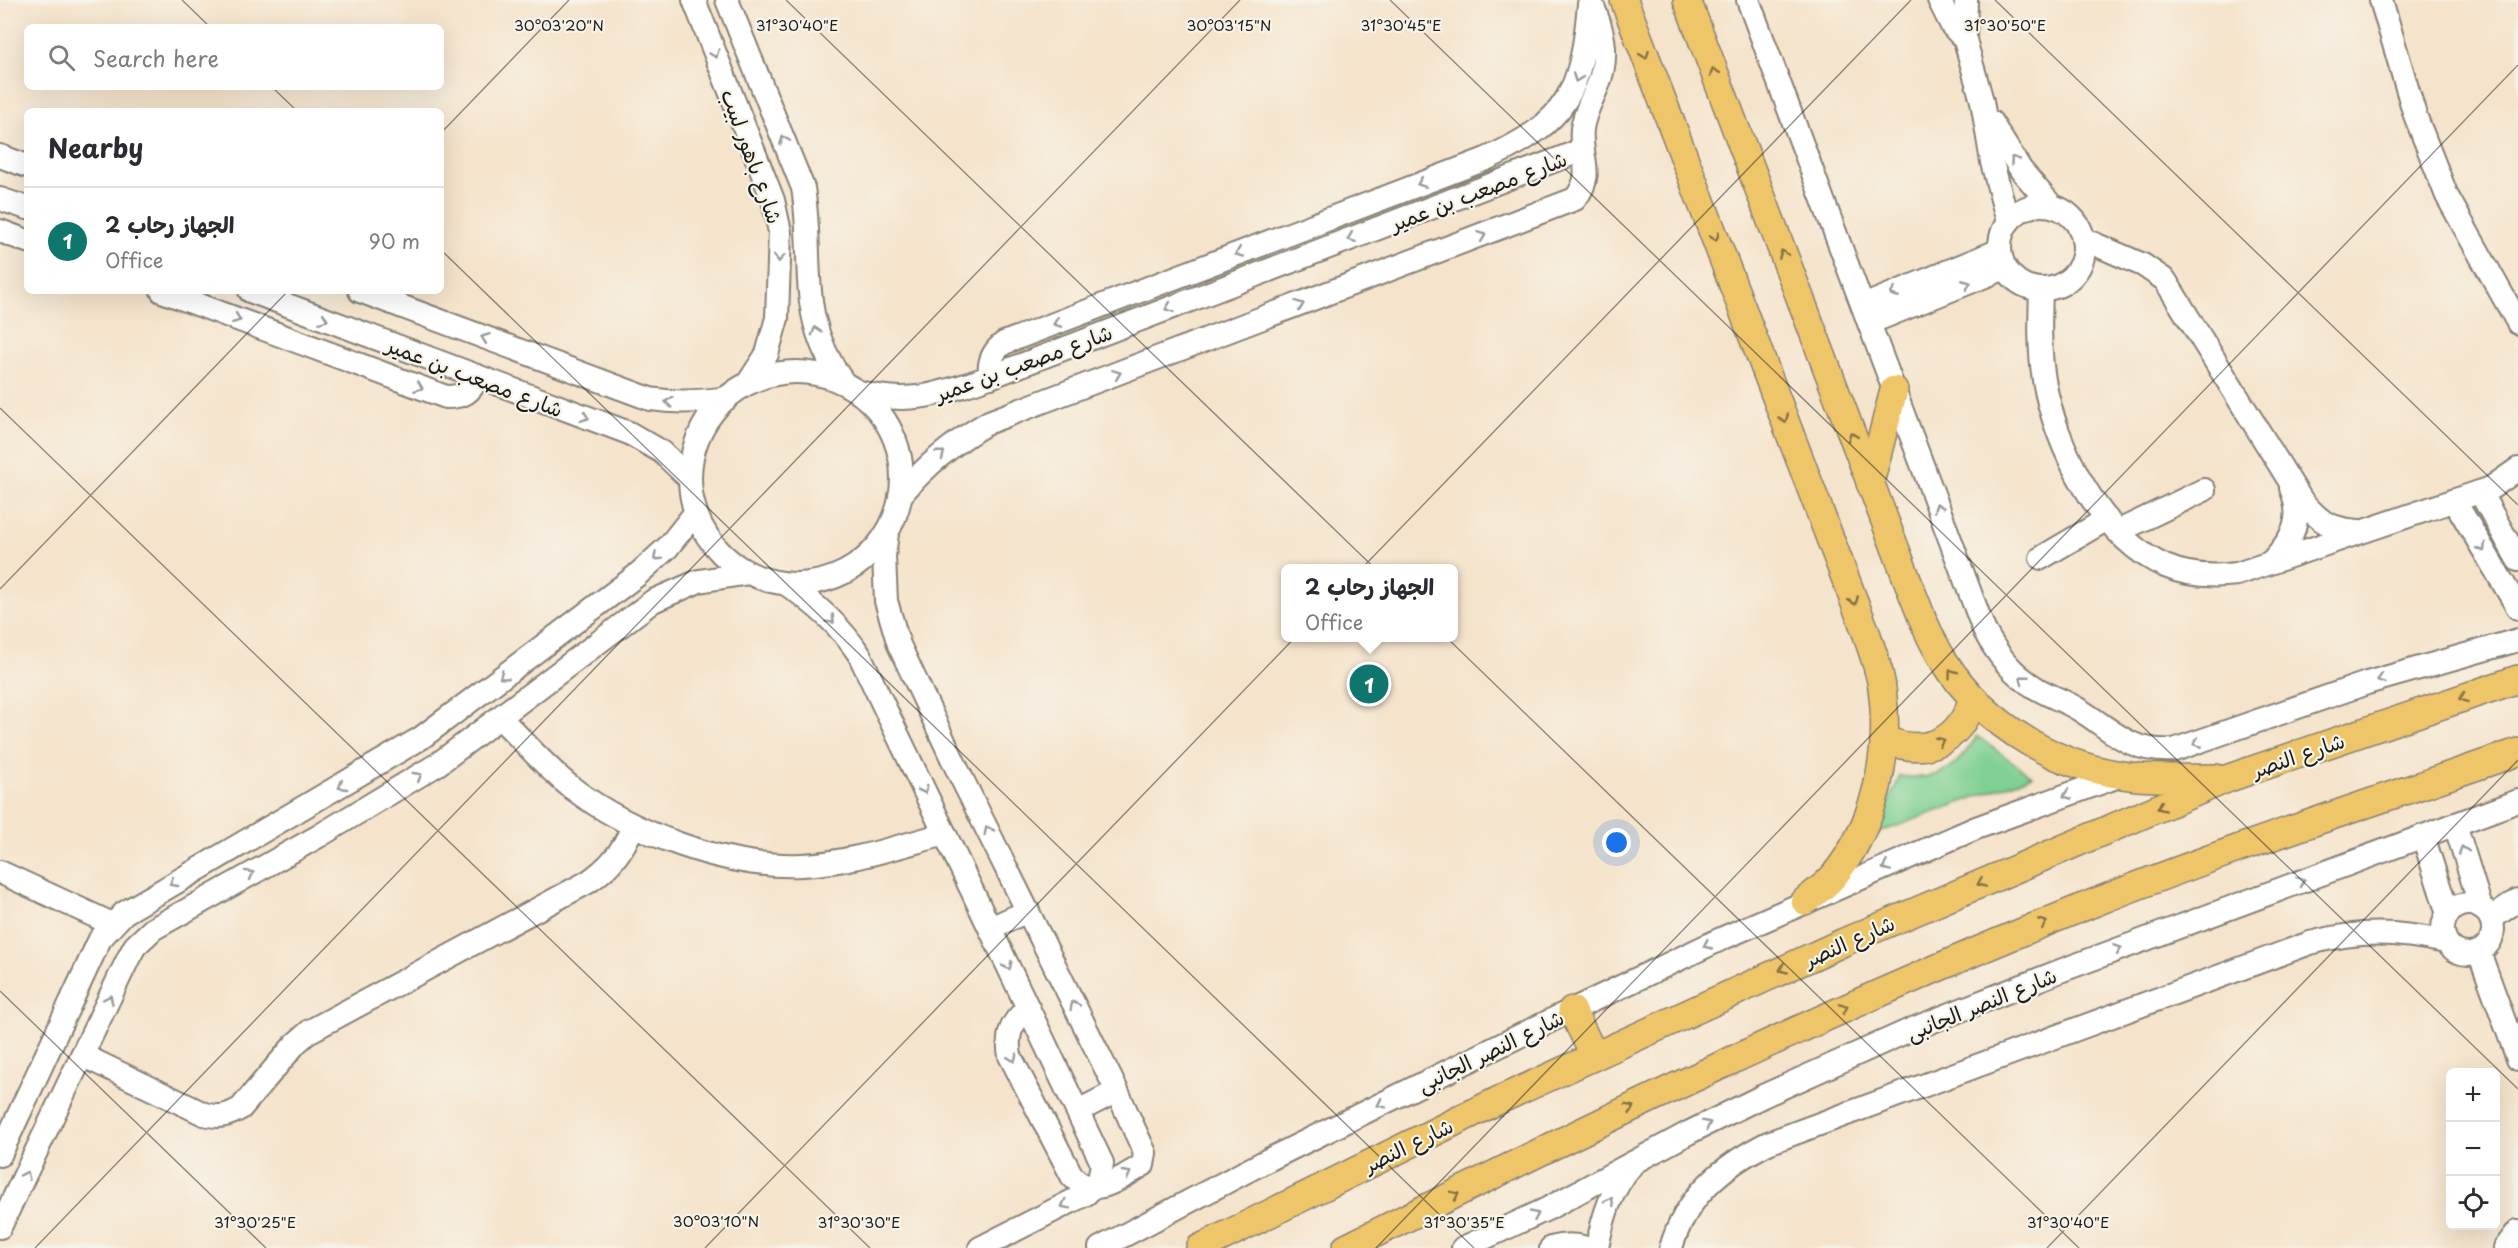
<!DOCTYPE html>
<html lang="en">
<head>
<meta charset="utf-8">
<style>
	body { margin:0; font-family:"Playpen Sans","Playpen Sans Arabic",sans-serif; background:#f7f7f7; color:#2b2b33 }
	.controls { position:absolute; right:18px; bottom:18px; display:grid; overflow:hidden; border-radius:9px; box-shadow:0 6px 24px #0002 }
	.controls button { width:54px; height:54px; display:grid; place-items:center; padding:0; border:0; border-bottom:2px solid #e1e1e2; background:#fff; color:#2b2b33; font:30px sans-serif }
	.you { position:absolute; left:1617px; top:843px; width:21px; height:21px; margin:-15px; border:4px solid #fff; border-radius:50%; background:#1a73e8; box-shadow:0 0 0 9px #1a73e833 }
	.badge { display:grid; place-items:center; width:39px; height:39px; border-radius:50%; background:#0f766e; color:#fff; font-size:20px; font-weight:700 }
	.pin { position:absolute; translate:-50% -50%; border:3px solid #fff; box-shadow:0 2px 6px #0006 }
	.popup { position:absolute; left:1281px; top:564px; width:177px; height:78px; box-sizing:border-box; display:grid; place-content:center; border-radius:9px; background:#fff; filter:drop-shadow(0 2px 4px #0005); font-size:20px; white-space:nowrap; color:#7c7c81 }
	.popup b { font-size:22px; color:#2b2b33 }
	.popup::after { content:''; position:absolute; left:50%; top:100%; margin-left:-12px; border:12px solid transparent; border-top-color:#fff }
	.list { margin:0; padding:0; list-style:none }
	h2 { display:flex; justify-content:space-between; align-items:center; height:78px; margin:0; padding:0 24px; font-size:26px }
	h2 small { font-size:20px; font-weight:400; color:#7c7c81 }
	.list li { display:grid; grid-template-columns:39px 1fr auto; gap:18px; align-items:center; box-sizing:border-box; height:108px; padding:0 24px; border-top:2px solid #e1e1e2 }
	.list b { display:block; font-size:22px; white-space:nowrap }
	.list p { margin:0; font-size:20px; white-space:nowrap; color:#7c7c81 }
	.list em { font-size:20px; font-style:normal; color:#7c7c81 }
	.icon { flex:none; width:33px; height:33px; fill:none; stroke:currentColor; stroke-width:2; stroke-linecap:round; stroke-linejoin:round }
	.map { position:relative; flex:none; width:2518px; height:1248px; overflow:hidden }
	.search { position:absolute; background:#fff; box-shadow:0 6px 24px #0002; left:24px; top:24px; width:420px; height:66px; display:flex; align-items:center; gap:15px; box-sizing:border-box; padding:0 21px; border-radius:9px; color:#7c7c81; font-size:22px }
	.panel { position:absolute; background:#fff; box-shadow:0 6px 24px #0002; left:24px; top:108px; width:420px; height:186px; border-radius:9px }
	.map>svg:first-child { display:block }
	.green { fill:#7fd092; stroke:#4e7657; stroke-width:1.5 }
	.lines { fill:none; stroke-linecap:round; stroke-linejoin:round }
	.minor-casing { stroke:#888074; stroke-width:26 }
	.major-casing { stroke:#888074; stroke-width:30 }
	.minor { stroke:#fff; stroke-width:22 }
	.major { stroke:#eec569; stroke-width:27 }
	.oneway { stroke:#999 }
	.oneway2 { stroke:#857042 }
	.ticks { fill:none; stroke:#1c1c1c; stroke-width:1.5; stroke-opacity:0.45 }
	.labels { text-anchor:middle; dominant-baseline:central; stroke-width:4.5; stroke-linejoin:round; paint-order:stroke }
	.street-label { font-size:21px; fill:#1c1c1c; stroke:#f7f3e8 }
	.ticks-label { font-size:15px; text-anchor:middle; fill:#1c1c1c; stroke:#f7f3e8; stroke-width:4.5; stroke-linejoin:round; paint-order:stroke }
</style>
</head>
<body>
<div class="map">
<svg width="2518" height="1248" viewBox="0 0 2518 1248">
	<rect width="100%" height="100%" fill="#f7f3e8"/>
	<filter id="ink" filterUnits="userSpaceOnUse"><feTurbulence type="fractalNoise" baseFrequency=".0167" numOctaves="2"/><feDisplacementMap in="SourceGraphic" scale="12" xChannelSelector="R" yChannelSelector="G"/><feConvolveMatrix kernelMatrix="1 2 1 2 8 2 1 2 1" color-interpolation-filters="sRGB"/></filter>
	<filter id="wash" filterUnits="userSpaceOnUse"><feTurbulence type="fractalNoise" baseFrequency=".008" numOctaves="4" result="noise"/><feDisplacementMap in="SourceGraphic" scale="24" xChannelSelector="R" yChannelSelector="G"/><feGaussianBlur stdDeviation="1.35" result="paint"/><feColorMatrix in="noise" values="0 0 0 0 0 0 0 0 0 0 0 0 0 0 0 0 0 1.4 0 .05"/><feComposite in="paint" operator="in"/></filter>
	<g filter="url(#wash)">
		<rect width="100%" height="100%" fill="#f5e3cb"/>
		<path class="green" d="M1977 736 2032 776 1873 835 1900 776C1939 782 1957 768 1977 736Z"/>
	</g>
	<g filter="url(#ink)">
		<g class="lines">
			<defs>
				<g id="minor">
					<path d="M694 0 773 200 780 232 777 318 767 354 748 383"/>
					<path d="M727 0 803 188C815 262 795 315 843 382"/>
					<path d="M1748 0 1984 630C1997 654 2012 674 2036 688 2049 696 2065 701 2078 709 2113 730 2129 753 2174 750L2367 683 2518 640"/>
					<path d="M1939 0 1952 26 1965 40"/>
					<path d="M1966 0 1965 40 1982 101 1992 162 2008 222"/>
					<path d="M2381 0 2415 115 2447 196 2518 323"/>
					<path d="M1991 122 2021 170 2051 205"/>
					<path d="M0 156 27 166"/>
					<path d="M0 199 27 208"/>
					<circle cx="2042" cy="247" r="42"/>
					<path d="M0 231 27 241"/>
					<path d="M2083 239 2143 265 2165 280 2302 501C2320 522 2330 529 2359 531"/>
					<path d="M2041 289C2040 320 2039 350 2044 380 2055 446 2101 538 2165 566 2188 576 2212 577 2237 574L2491 488 2518 469"/>
					<path d="M162 291 446 397C463 397 472 393 477 376"/>
					<path d="M250 291 629 433 662 452 690 479"/>
					<path d="M360 291 650 399C676 403 700 402 727 398"/>
					<path d="M1863 306 2000 250"/>
					<path d="M1869 323 2005 268"/>
					<circle cx="796" cy="478" r="106"/>
					<path d="M990 377C988 362 992 352 1004 343L1486 159C1569 121 1581 92 1589 4"/>
					<path d="M859 392C912 406 941 393 990 377L1582 150"/>
					<path d="M2480 492 2518 560"/>
					<path d="M900 496C926 465 954 442 989 422L1575 199C1596 173 1579 158 1582 129 1584 113 1592 100 1598 85 1610 55 1603 28 1590 0"/>
					<path d="M2454 500 2518 608"/>
					<path d="M2119 531 2204 490"/>
					<path d="M887 533 884 556 886 601 899 645 958 771 1117 1091 1145 1153 1143 1165C1120 1178 1094 1201 1072 1176L1010 1056C1006 1035 1011 1022 1028 1008"/>
					<path d="M2041 558 2107 519"/>
					<path d="M2271 562C2293 538 2304 520 2291 488"/>
					<path d="M786 584C815 603 839 624 859 654L1102 1163 1099 1181 1086 1194 980 1248"/>
					<path d="M500 718C524 741 546 768 572 788 631 833 728 869 802 865 850 863 899 846 945 834"/>
					<path d="M2455 824 2481 908"/>
					<path d="M2423 836 2448 914"/>
					<path d="M0 872 112 924"/>
					<circle cx="2468" cy="929" r="25"/>
					<path d="M2491 919 2518 900"/>
					<path d="M990 928 1028 911"/>
					<path d="M2479 952 2518 1059"/>
					<path d="M82 1055 204 1114C219 1118 228 1116 241 1108L296 1043 310 1031 588 882C610 867 623 851 633 826"/>
					<path d="M1078 1111 1117 1091"/>
					<path d="M0 1155 100 939 124 913 421 738 636 576 668 547 695 513"/>
					<path d="M0 1227 129 957 135 946 153 929 319 836 438 764 653 601 699 581 749 573"/>
					<path d="M1100 1248 1268 1160 1572 1010 1721 939 1976 828 2122 775"/>
					<path d="M1463 1248 1547 1209 1690 1132 1763 1096 1910 1030 2060 971 2518 801"/>
					<path d="M1551 1248C1564 1244 1574 1244 1587 1248"/>
					<path d="M1597 1248C1603 1217 1611 1189 1632 1165"/>
					<path d="M1671 1248C1686 1196 1722 1166 1768 1143L2310 943C2359 930 2396 931 2446 942"/>
					<path d="M2505 1248 2518 1231"/>
				</g>
				<g id="major">
					<path d="M1624 0 1867 635C1872 652 1880 670 1882 688 1891 753 1876 825 1833 877 1825 886 1814 894 1805 901"/>
					<path d="M1687 0 1913 595C1922 618 1931 641 1944 661 1986 727 2060 770 2138 777 2163 779 2190 778 2216 778"/>
					<path d="M1870 483 1894 390"/>
					<path d="M1886 740C1927 757 1960 741 1973 698"/>
					<path d="M1572 1010 1594 1055"/>
					<path d="M1200 1248 1497 1101 1844 942 2229 778 2518 679"/>
					<path d="M1346 1248C1592 1125 1840 1004 2096 902 2234 847 2377 801 2518 752"/>
				</g>
			</defs>
			<use href="#minor" class="minor-casing"/>
			<use href="#major" class="major-casing"/>
			<use href="#minor" class="minor"/>
			<use href="#major" class="major"/>
		</g>
		<defs><path id="oneway-chevron" d="M-2-3.5L2.5 0L-2 3.5" fill="none" stroke-width="1.6" stroke-linecap="round" stroke-linejoin="round" transform="scale(1.5)"/></defs>
		<g class="oneway">
			<use href="#oneway-chevron" transform="translate(715 54) rotate(68)"/>
			<use href="#oneway-chevron" transform="translate(1577 78) rotate(110)"/>
			<use href="#oneway-chevron" transform="translate(784 140) rotate(-112)"/>
			<use href="#oneway-chevron" transform="translate(2014 160) rotate(-126)"/>
			<use href="#oneway-chevron" transform="translate(1421 183) rotate(159)"/>
			<use href="#oneway-chevron" transform="translate(1482 236) rotate(-21)"/>
			<use href="#oneway-chevron" transform="translate(1351 238) rotate(159)"/>
			<use href="#oneway-chevron" transform="translate(1239 253) rotate(159)"/>
			<use href="#oneway-chevron" transform="translate(779 258) rotate(92)"/>
			<use href="#oneway-chevron" transform="translate(1967 284) rotate(-22)"/>
			<use href="#oneway-chevron" transform="translate(1894 293) rotate(158)"/>
			<use href="#oneway-chevron" transform="translate(1300 305) rotate(-21)"/>
			<use href="#oneway-chevron" transform="translate(1169 308) rotate(159)"/>
			<use href="#oneway-chevron" transform="translate(237 319) rotate(20)"/>
			<use href="#oneway-chevron" transform="translate(324 319) rotate(21)"/>
			<use href="#oneway-chevron" transform="translate(1057 323) rotate(159)"/>
			<use href="#oneway-chevron" transform="translate(816 331) rotate(-107)"/>
			<use href="#oneway-chevron" transform="translate(485 338) rotate(-159)"/>
			<use href="#oneway-chevron" transform="translate(1117 374) rotate(-21)"/>
			<use href="#oneway-chevron" transform="translate(419 387) rotate(20)"/>
			<use href="#oneway-chevron" transform="translate(669 402) rotate(-174)"/>
			<use href="#oneway-chevron" transform="translate(585 417) rotate(20)"/>
			<use href="#oneway-chevron" transform="translate(941 454) rotate(-39)"/>
			<use href="#oneway-chevron" transform="translate(1938 507) rotate(-110)"/>
			<use href="#oneway-chevron" transform="translate(2482 548) rotate(59)"/>
			<use href="#oneway-chevron" transform="translate(657 557) rotate(137)"/>
			<use href="#oneway-chevron" transform="translate(831 620) rotate(45)"/>
			<use href="#oneway-chevron" transform="translate(503 676) rotate(143)"/>
			<use href="#oneway-chevron" transform="translate(2023 679) rotate(-142)"/>
			<use href="#oneway-chevron" transform="translate(2381 679) rotate(164)"/>
			<use href="#oneway-chevron" transform="translate(2197 743) rotate(158)"/>
			<use href="#oneway-chevron" transform="translate(418 776) rotate(-31)"/>
			<use href="#oneway-chevron" transform="translate(342 786) rotate(149)"/>
			<use href="#oneway-chevron" transform="translate(924 790) rotate(64)"/>
			<use href="#oneway-chevron" transform="translate(2067 795) rotate(160)"/>
			<use href="#oneway-chevron" transform="translate(988 830) rotate(-116)"/>
			<use href="#oneway-chevron" transform="translate(2463 850) rotate(-108)"/>
			<use href="#oneway-chevron" transform="translate(1886 867) rotate(157)"/>
			<use href="#oneway-chevron" transform="translate(250 874) rotate(-29)"/>
			<use href="#oneway-chevron" transform="translate(2301 881) rotate(-20)"/>
			<use href="#oneway-chevron" transform="translate(173 883) rotate(149)"/>
			<use href="#oneway-chevron" transform="translate(1707 945) rotate(155)"/>
			<use href="#oneway-chevron" transform="translate(2118 949) rotate(-20)"/>
			<use href="#oneway-chevron" transform="translate(1008 966) rotate(64)"/>
			<use href="#oneway-chevron" transform="translate(109 999) rotate(-65)"/>
			<use href="#oneway-chevron" transform="translate(1074 1005) rotate(-116)"/>
			<use href="#oneway-chevron" transform="translate(1013 1058) rotate(69)"/>
			<use href="#oneway-chevron" transform="translate(1381 1104) rotate(154)"/>
			<use href="#oneway-chevron" transform="translate(1707 1124) rotate(-26)"/>
			<use href="#oneway-chevron" transform="translate(1127 1174) rotate(-30)"/>
			<use href="#oneway-chevron" transform="translate(26 1175) rotate(-65)"/>
			<use href="#oneway-chevron" transform="translate(1610 1201) rotate(-64)"/>
			<use href="#oneway-chevron" transform="translate(1065 1205) rotate(153)"/>
			<use href="#oneway-chevron" transform="translate(1535 1215) rotate(-25)"/>
		</g>
		<g class="oneway2">
			<use href="#oneway-chevron" transform="translate(1645 55) rotate(69)"/>
			<use href="#oneway-chevron" transform="translate(1714 72) rotate(-111)"/>
			<use href="#oneway-chevron" transform="translate(1715 237) rotate(69)"/>
			<use href="#oneway-chevron" transform="translate(1783 254) rotate(-111)"/>
			<use href="#oneway-chevron" transform="translate(1784 419) rotate(69)"/>
			<use href="#oneway-chevron" transform="translate(1852 436) rotate(-111)"/>
			<use href="#oneway-chevron" transform="translate(1854 601) rotate(69)"/>
			<use href="#oneway-chevron" transform="translate(1952 673) rotate(-126)"/>
			<use href="#oneway-chevron" transform="translate(2463 698) rotate(161)"/>
			<use href="#oneway-chevron" transform="translate(1940 741) rotate(-26)"/>
			<use href="#oneway-chevron" transform="translate(2161 807) rotate(157)"/>
			<use href="#oneway-chevron" transform="translate(1981 883) rotate(157)"/>
			<use href="#oneway-chevron" transform="translate(2043 923) rotate(-22)"/>
			<use href="#oneway-chevron" transform="translate(1783 969) rotate(156)"/>
			<use href="#oneway-chevron" transform="translate(1844 1008) rotate(-24)"/>
			<use href="#oneway-chevron" transform="translate(1630 1108) rotate(-26)"/>
			<use href="#oneway-chevron" transform="translate(1455 1195) rotate(-26)"/>
		</g>
	</g>
	<path class="ticks" d="M182 0 210 27M786 0 2079 1248M1390 0 2518 1089M1995 0 2518 505M272 87 297 111M441 133 569 0M441 250 1474 1248M0 408 870 1248M0 589 288 291M0 991 266 1248M35 1248 1240 0M705 1248 1911 0M1376 1248 2518 65M2047 1248 2518 760"/>
	<g class="labels">
		<g class="street-label">
			<text transform="translate(753 156) rotate(70)">شارع باهور لبيب</text>
			<text transform="translate(1478 190) rotate(-21)">شارع مصعب بن عمير</text>
			<text transform="translate(1023 362) rotate(-20)">شارع مصعب بن عمير</text>
			<text transform="translate(475 376) rotate(21)">شارع مصعب بن عمير</text>
			<text transform="translate(2298 754) rotate(-19)">شارع النصر</text>
			<text transform="translate(1849 940) rotate(-24)">شارع النصر</text>
			<text transform="translate(1981 1003) rotate(-22)">شارع النصر الجانبى</text>
			<text transform="translate(1490 1050) rotate(-26)">شارع النصر الجانبى</text>
			<text transform="translate(1408 1144) rotate(-26)">شارع النصر</text>
		</g>
	</g>
	<g class="ticks-label">
		<text x="797" y="31">31°30'40"E</text>
		<text x="1401" y="31">31°30'45"E</text>
		<text x="2005" y="31">31°30'50"E</text>
		<text x="559" y="31">30°03'20"N</text>
		<text x="1229" y="31">30°03'15"N</text>
		<text x="716" y="1227">30°03'10"N</text>
		<text x="255" y="1228">31°30'25"E</text>
		<text x="859" y="1228">31°30'30"E</text>
		<text x="1464" y="1228">31°30'35"E</text>
		<text x="2068" y="1228">31°30'40"E</text>
	</g>
</svg>
<div class="controls">
<button>+</button>
<button>−</button>
<button><svg class="icon" aria-label="locate" viewBox="0 0 24 24"><circle cx="12" cy="12" r="6"/><path d="M12 2v4M12 18v4M2 12h4M18 12h4"/></svg></button>
</div>
<div class="you"></div>
<div class="pin badge" style="left:1369px;top:684px">1</div>
<div class="popup"><b>الجهاز رحاب 2</b>Office</div>
<div class="search"><svg class="icon" aria-label="search" viewBox="0 0 24 24"><circle cx="10" cy="10" r="6"/><path d="M15 15l6 6"/></svg>Search here</div>
<section class="panel">
<h2>Nearby<small></small></h2>
<ul class="list">
<li><span class="badge">1</span><div><b>الجهاز رحاب 2</b><p>Office</p></div><em>90 m</em></li>
</ul>
</section>
</div>
</body>
</html>
